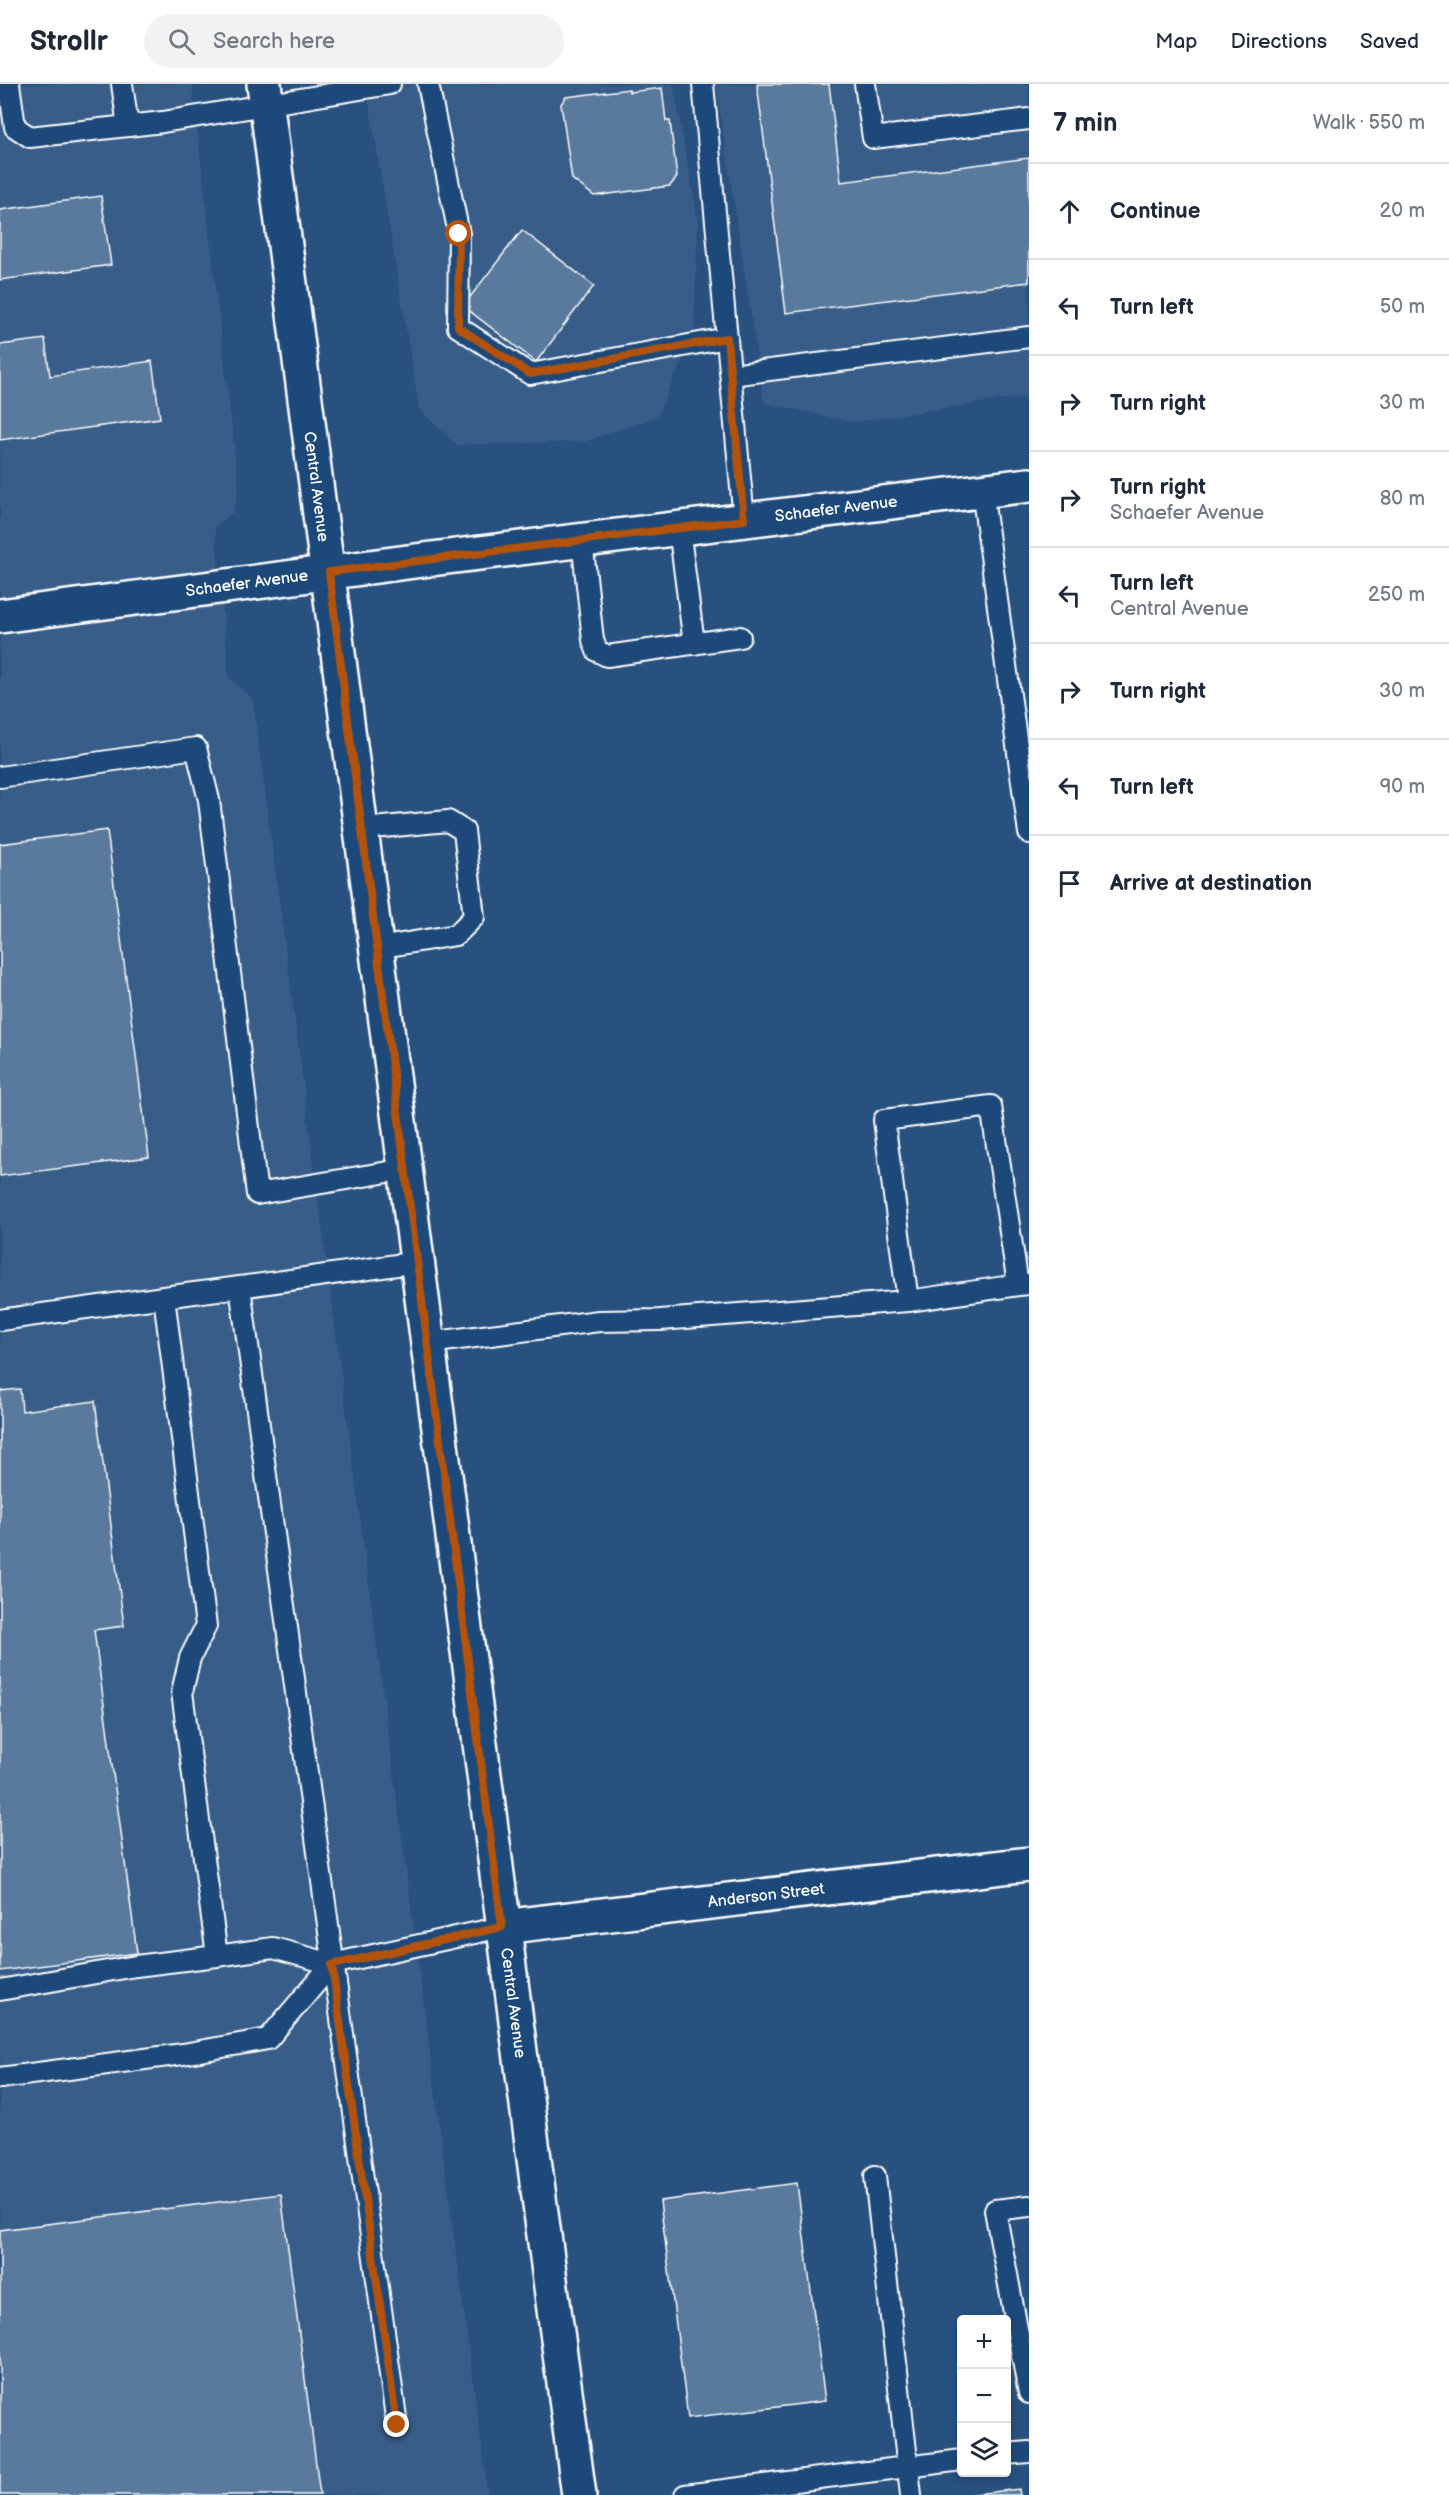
<!DOCTYPE html>
<html lang="en">
<head>
<meta charset="utf-8">
<style>
	body { margin:0; font-family:"Balsamiq Sans",sans-serif; background:#f2f2f3; color:#1f2937 }
	.controls { position:absolute; right:18px; bottom:18px; display:grid; overflow:hidden; border-radius:6px; box-shadow:0 3px 9px #0003 }
	.controls button { width:54px; height:54px; display:grid; place-items:center; padding:0; border:0; border-bottom:2px solid #e0e1e3; background:#fff; color:#1f2937; font:30px sans-serif }
	.stop { position:absolute; width:18px; height:18px; margin:-14px; border:4px solid #b45309; border-radius:50%; background:#fff }
	.stop.end { background:#b45309; border-color:#fff; box-shadow:0 2px 6px #0008 }
	.list { margin:0; padding:0; list-style:none }
	h2 { display:flex; justify-content:space-between; align-items:center; height:78px; margin:0; padding:0 24px; font-size:26px }
	h2 small { font-size:20px; font-weight:400; color:#747a83 }
	.list li { display:grid; grid-template-columns:39px 1fr auto; gap:18px; align-items:center; box-sizing:border-box; height:96px; padding:0 24px; border-top:2px solid #e0e1e3 }
	.list b { display:block; font-size:22px; white-space:nowrap }
	.list p { margin:0; font-size:20px; white-space:nowrap; color:#747a83 }
	.list em { font-size:20px; font-style:normal; color:#747a83 }
	.icon { flex:none; width:33px; height:33px; fill:none; stroke:currentColor; stroke-width:2; stroke-linecap:round; stroke-linejoin:round }
	.map { position:relative; flex:none; width:1029px; height:2411px; overflow:hidden }
	header { display:flex; align-items:center; gap:36px; box-sizing:border-box; height:84px; padding:0 30px; background:#fff; border-bottom:2px solid #e0e1e3 }
	header strong { font-size:28px }
	nav { display:flex; gap:33px; margin-inline-start:auto; font-size:21px }
	.search { width:420px; height:54px; background:#f2f2f3; display:flex; align-items:center; gap:15px; box-sizing:border-box; padding:0 21px; border-radius:33px; color:#747a83; font-size:22px }
	main { display:flex }
	aside { flex:1; background:#fff }
	.map>svg:first-child { display:block }
	.built { fill:#375d88 }
	.building { fill:#5a7a9d; stroke:#fff; stroke-width:1.5 }
	.lines { fill:none; stroke-linecap:round; stroke-linejoin:round }
	.service-casing { stroke:#fff; stroke-width:24 }
	.minor-casing { stroke:#fff; stroke-width:38 }
	.tertiary-casing { stroke:#fff; stroke-width:38 }
	.primary-casing { stroke:#fff; stroke-width:38 }
	.service { stroke:#1f4a7a; stroke-width:20 }
	.minor { stroke:#1f4a7a; stroke-width:33 }
	.tertiary { stroke:#1f4a7a; stroke-width:33 }
	.primary { stroke:#1f4a7a; stroke-width:33 }
	.route { stroke:#b45309; stroke-width:8 }
	.labels { text-anchor:middle; dominant-baseline:central; stroke-width:6; stroke-linejoin:round; paint-order:stroke }
	.street-label { font-size:16px; fill:#fff; stroke:#1f4a7a }
</style>
</head>
<body>
<header>
<strong>Strollr</strong>
<div class="search"><svg class="icon" aria-label="search" viewBox="0 0 24 24"><circle cx="10" cy="10" r="6"/><path d="M15 15l6 6"/></svg>Search here</div>
<nav><a>Map</a><a>Directions</a><a>Saved</a></nav>
</header>
<main>
<div class="map">
<svg width="1029" height="2411" viewBox="0 0 1029 2411">
	<rect width="100%" height="100%" fill="#28517f"/>
	<filter id="ink" filterUnits="userSpaceOnUse"><feTurbulence type="fractalNoise" baseFrequency=".0167" numOctaves="2"/><feDisplacementMap in="SourceGraphic" scale="12" xChannelSelector="R" yChannelSelector="G"/><feConvolveMatrix kernelMatrix="1 2 1 2 8 2 1 2 1" color-interpolation-filters="sRGB"/></filter>
	<g filter="url(#ink)">
		<g class="built">
			<path d="M0 0H192L239 405 233 428 215 443 229 594 253 616 488 2411H0Z"/>
			<path d="M366 0H673L698 135 694 249 657 333 583 358 457 361 419 325Z"/>
			<path d="M716 0H1029V312L852 338 764 319Z"/>
		</g>
		<g class="building">
			<path d="M757 0H829L841 98 1029 74V198L786 229Z"/>
			<path d="M662 4 666 37H670L677 93 670 102 594 112 572 95 561 20 566 13 629 5V8Z"/>
			<path d="M101 112 111 181 0 196V126Z"/>
			<path d="M522 146 594 202 536 278 463 222Z"/>
			<path d="M45 255 50 292 152 277 160 334 0 356V261Z"/>
			<path d="M107 746 149 1073 0 1092V760Z"/>
			<path d="M20 1305 22 1327 95 1317 124 1542 94 1546 137 1869 0 1887V1307Z"/>
			<path d="M797 2099 825 2317 688 2334 660 2117Z"/>
			<path d="M281 2110 320 2411H0V2146Z"/>
			<path d="M1019 2405 1020 2411H966Z"/>
		</g>
		<g class="lines">
			<defs>
				<g id="service">
					<path d="M9 0 15 43 30 53 163 38 390 0"/>
					<path d="M122 0 128 42"/>
					<path d="M428 0 459 150 458 243 530 290 727 254"/>
					<path d="M703 0 744 436"/>
					<path d="M865 0 873 54 1029 35"/>
					<path d="M731 291 1029 253"/>
					<path d="M982 406 1029 749"/>
					<path d="M679 444 694 560"/>
					<path d="M582 456 593 556 597 567 607 572 740 553"/>
					<path d="M0 693 196 664 209 716 257 1110 406 1085"/>
					<path d="M362 745 448 737 464 747 474 833 456 851 377 864"/>
					<path d="M240 1203 164 1213 206 1542 190 1574 182 1608 217 1872 273 1864 332 1880 502 1843"/>
					<path d="M908 1217 1018 1201"/>
					<path d="M0 1236 164 1213"/>
					<path d="M428 1259 599 1237 660 1236 908 1217 884 1036 991 1022 1018 1201 1029 1200"/>
					<path d="M0 1906 136 1882 217 1872"/>
					<path d="M0 1994 183 1970 268 1955 332 1880"/>
					<path d="M875 2092 911 2411"/>
					<path d="M1029 2122 995 2126 1029 2309"/>
					<path d="M397 2341 240 1203 418 1178"/>
					<path d="M1006 2370 1029 2368"/>
					<path d="M685 2411 962 2376"/>
				</g>
				<g id="minor">
					<path id="s1" d="M502 1843 1029 1780"/>
				</g>
				<g id="tertiary">
					<path id="s2" d="M0 532 415 477 1029 401"/>
				</g>
				<g id="primary">
					<path id="s3" d="M264 0C369 804 470 1608 579 2411"/>
				</g>
			</defs>
			<use href="#service" class="service-casing"/>
			<use href="#minor" class="minor-casing"/>
			<use href="#tertiary" class="tertiary-casing"/>
			<use href="#primary" class="primary-casing"/>
			<use href="#service" class="service"/>
			<use href="#minor" class="minor"/>
			<use href="#tertiary" class="tertiary"/>
			<use href="#primary" class="primary"/>
		</g>
	</g>
	<g class="lines" filter="url(#ink)">
		<path class="route" d="M397 2341 332 1881 502 1843 329 488 744 436 727 254 530 290 458 243 459 150"/>
	</g>
	<g class="labels">
		<g class="street-label">
			<text stroke="none"><textPath href="#s3" startOffset="406">Central Avenue</textPath></text>
			<text stroke="none"><textPath href="#s2" startOffset="843">Schaefer Avenue</textPath></text>
			<text stroke="none"><textPath href="#s2" startOffset="249">Schaefer Avenue</textPath></text>
			<text stroke="none"><textPath href="#s1" startOffset="266">Anderson Street</textPath></text>
			<text stroke="none"><textPath href="#s3" startOffset="1935">Central Avenue</textPath></text>
		</g>
	</g>
</svg>
<div class="controls">
<button>+</button>
<button>−</button>
<button><svg class="icon" aria-label="layers" viewBox="0 0 24 24"><path d="M12 4l9 5-9 5-9-5zM3 14l9 5 9-5"/></svg></button>
</div>
<div class="stop" style="left:459px;top:150px"></div>
<div class="stop end" style="left:397px;top:2341px"></div>
</div>
<aside>
<h2>7 min<small>Walk · 550 m</small></h2>
<ul class="list">
<li><svg class="icon" aria-label="ahead" viewBox="0 0 24 24"><path d="M12 20V5M6 11l6-6 6 6"/></svg><div><b>Continue</b></div><em>20 m</em></li>
<li><svg class="icon" aria-label="left" viewBox="0 0 24 24"><path d="M17 20v-9H6M10 6l-5 5 5 5"/></svg><div><b>Turn left</b></div><em>50 m</em></li>
<li><svg class="icon" aria-label="right" viewBox="0 0 24 24"><path d="M7 20v-9h11M14 6l5 5-5 5"/></svg><div><b>Turn right</b></div><em>30 m</em></li>
<li><svg class="icon" aria-label="right" viewBox="0 0 24 24"><path d="M7 20v-9h11M14 6l5 5-5 5"/></svg><div><b>Turn right</b><p>Schaefer Avenue</p></div><em>80 m</em></li>
<li><svg class="icon" aria-label="left" viewBox="0 0 24 24"><path d="M17 20v-9H6M10 6l-5 5 5 5"/></svg><div><b>Turn left</b><p>Central Avenue</p></div><em>250 m</em></li>
<li><svg class="icon" aria-label="right" viewBox="0 0 24 24"><path d="M7 20v-9h11M14 6l5 5-5 5"/></svg><div><b>Turn right</b></div><em>30 m</em></li>
<li><svg class="icon" aria-label="left" viewBox="0 0 24 24"><path d="M17 20v-9H6M10 6l-5 5 5 5"/></svg><div><b>Turn left</b></div><em>90 m</em></li>
<li><svg class="icon" aria-label="arrive" viewBox="0 0 24 24"><path d="M6 21V4h12l-3 4 3 4H6"/></svg><div><b>Arrive at destination</b></div></li>
</ul>
</aside>
</main>
</body>
</html>
